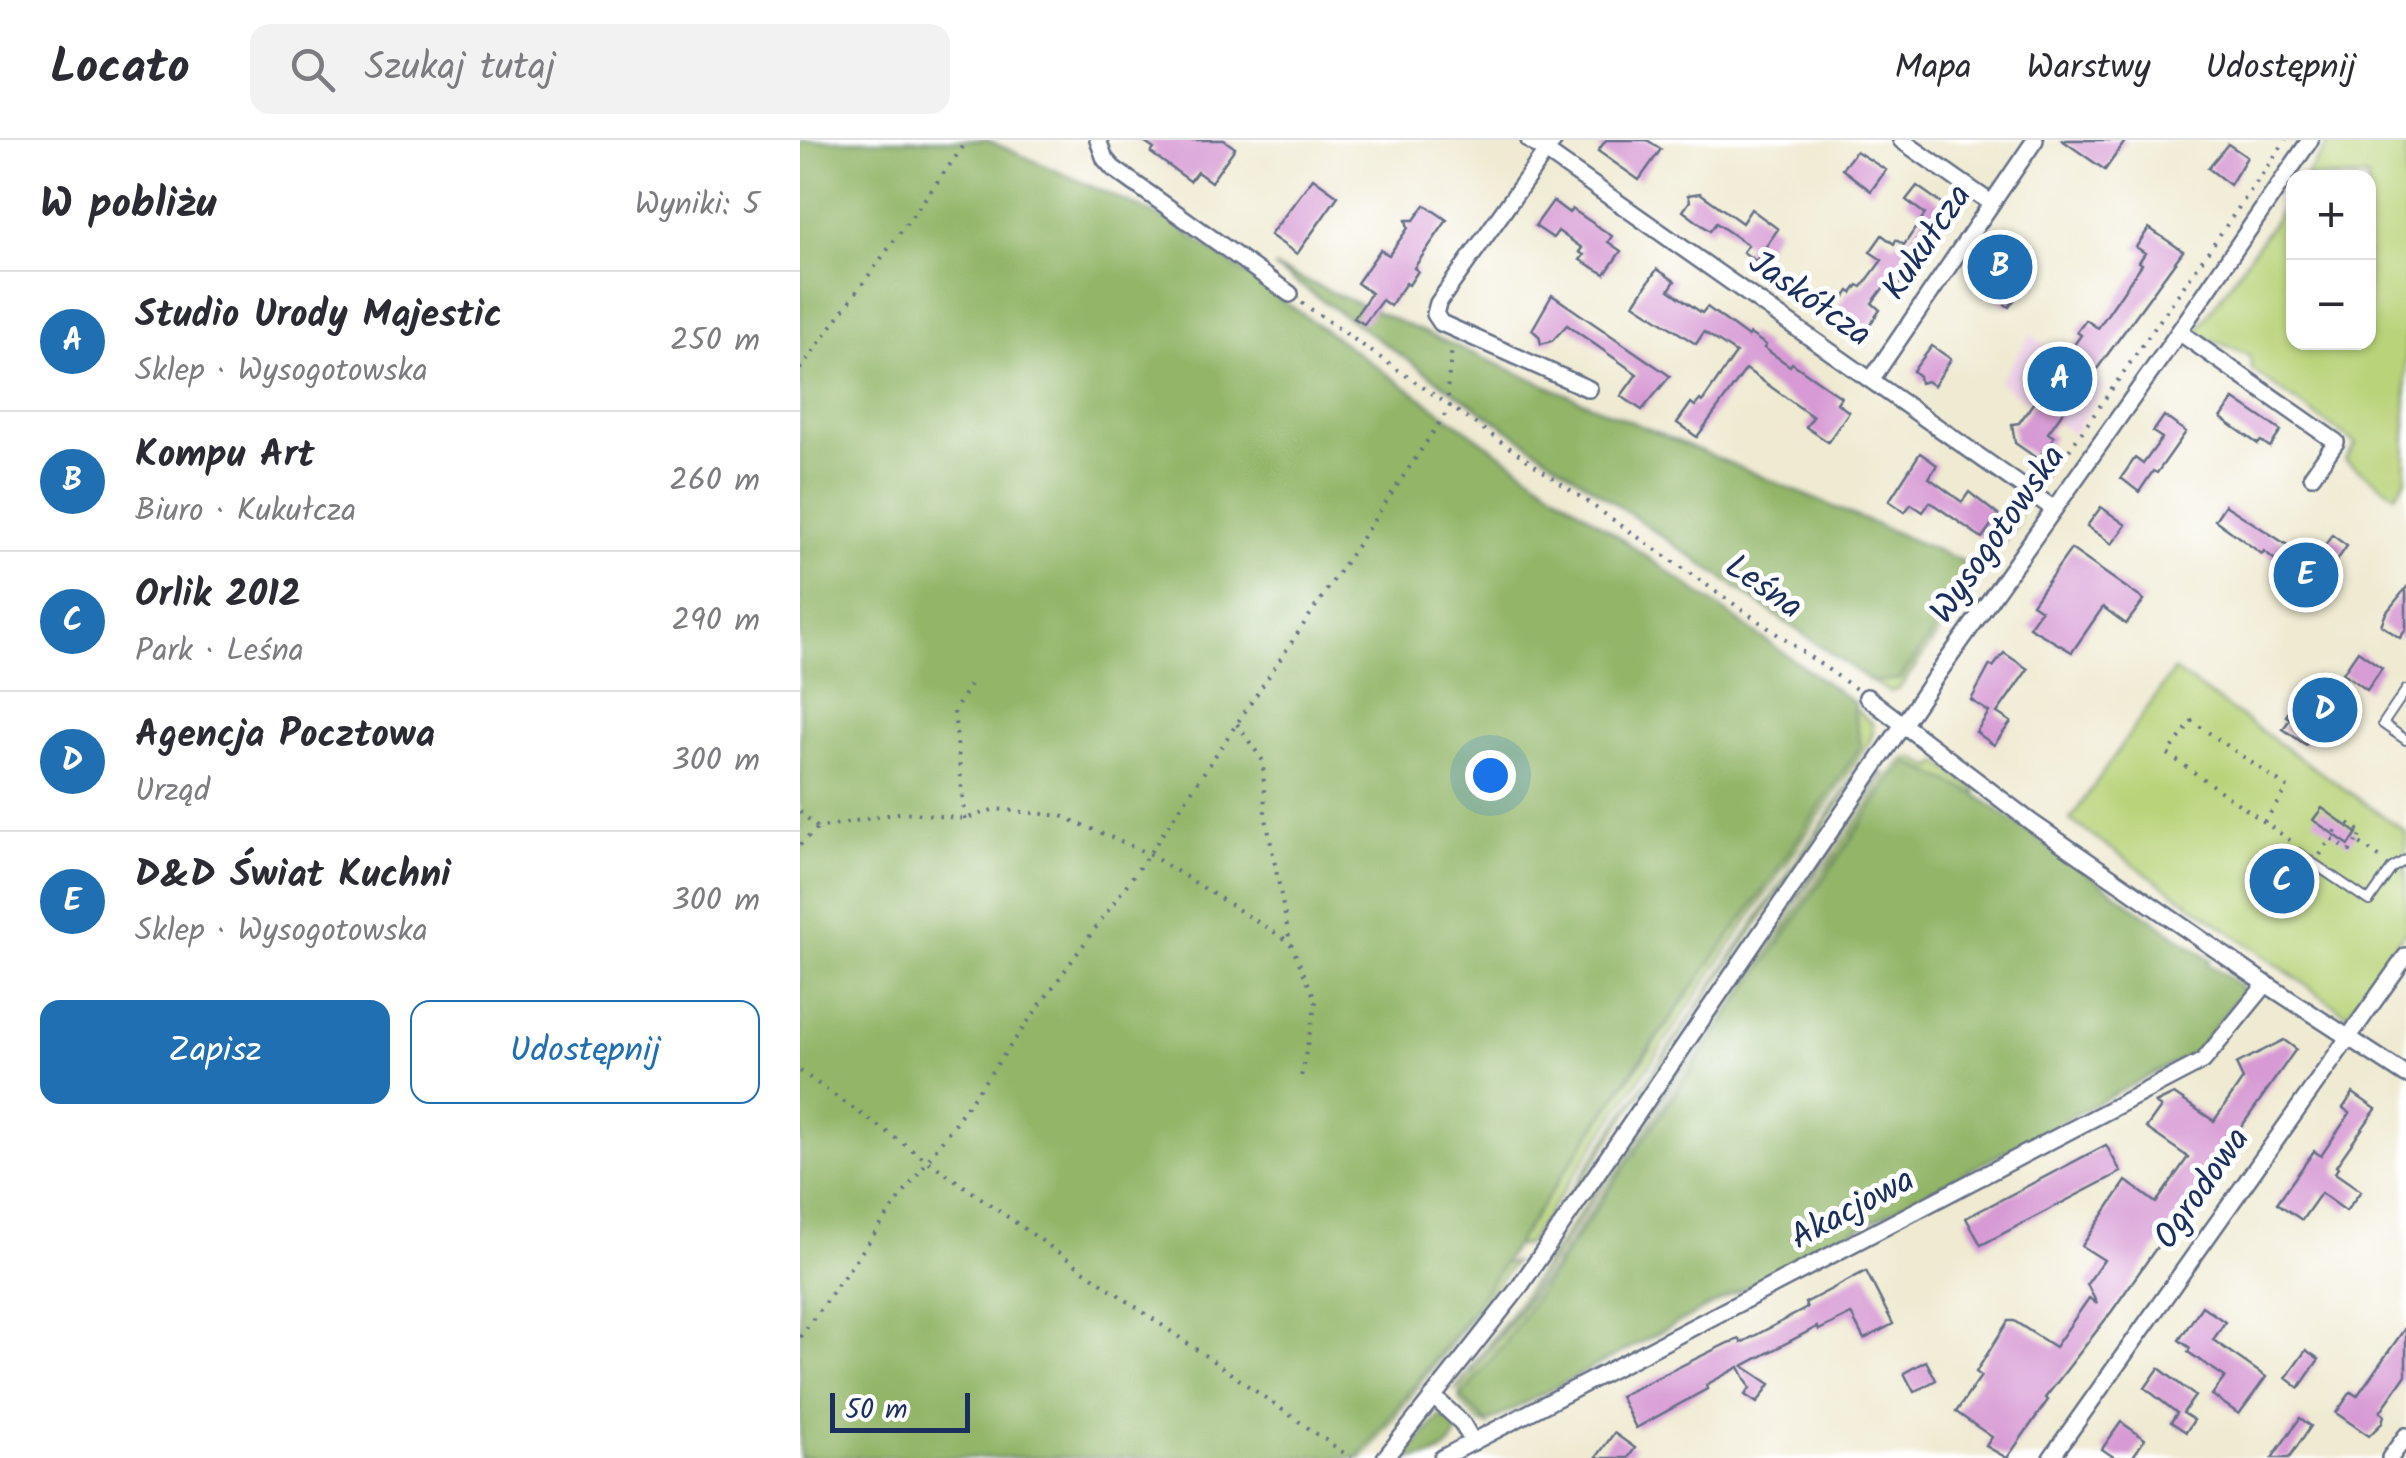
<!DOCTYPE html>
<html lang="pl">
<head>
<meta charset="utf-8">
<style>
	body { margin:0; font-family:Kalam,sans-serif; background:#f2f2f3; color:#2b2b33 }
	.controls { position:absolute; right:30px; top:30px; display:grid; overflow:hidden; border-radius:20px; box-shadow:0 2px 8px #0004 }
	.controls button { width:90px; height:90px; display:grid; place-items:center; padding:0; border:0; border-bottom:2px solid #e1e1e2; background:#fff; color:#2b2b33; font:50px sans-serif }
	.scale { position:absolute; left:30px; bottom:25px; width:140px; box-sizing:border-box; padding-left:10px; border:5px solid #1b2f5e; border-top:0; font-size:28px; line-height:35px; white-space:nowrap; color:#1b2f5e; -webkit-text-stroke:8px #fff; paint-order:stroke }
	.you { position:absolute; left:690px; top:635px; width:35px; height:35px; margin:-25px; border:8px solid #fff; border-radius:50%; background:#1a73e8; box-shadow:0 0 0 15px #1a73e833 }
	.badge { display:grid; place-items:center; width:65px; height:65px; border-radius:50%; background:#1f6fb2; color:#fff; font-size:32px; font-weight:700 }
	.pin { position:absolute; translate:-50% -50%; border:5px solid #fff; box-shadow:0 2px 10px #0006 }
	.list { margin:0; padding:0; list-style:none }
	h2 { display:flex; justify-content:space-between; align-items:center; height:130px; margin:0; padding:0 40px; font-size:42px }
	h2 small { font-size:32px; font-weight:400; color:#7c7c81 }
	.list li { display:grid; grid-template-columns:65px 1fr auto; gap:30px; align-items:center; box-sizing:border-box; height:140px; padding:0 40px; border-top:2px solid #e1e1e2 }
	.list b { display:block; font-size:38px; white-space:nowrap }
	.list p { margin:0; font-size:32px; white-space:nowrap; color:#7c7c81 }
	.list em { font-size:32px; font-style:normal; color:#7c7c81 }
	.actions { display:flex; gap:20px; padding:30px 40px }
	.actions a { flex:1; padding:22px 0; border:2px solid #1f6fb2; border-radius:20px; text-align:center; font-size:35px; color:#1f6fb2 }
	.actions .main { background:#1f6fb2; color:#fff }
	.icon { flex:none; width:55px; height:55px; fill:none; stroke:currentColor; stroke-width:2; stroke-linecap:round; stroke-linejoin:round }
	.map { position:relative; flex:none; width:1606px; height:1318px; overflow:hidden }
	header { display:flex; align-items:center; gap:60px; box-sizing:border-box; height:140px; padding:0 50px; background:#fff; border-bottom:2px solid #e1e1e2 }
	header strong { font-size:48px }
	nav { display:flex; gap:55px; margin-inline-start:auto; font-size:35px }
	.search { width:700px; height:90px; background:#f2f2f3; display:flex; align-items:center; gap:25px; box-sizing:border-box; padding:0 35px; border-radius:20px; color:#7c7c81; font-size:38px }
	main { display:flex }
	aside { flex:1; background:#fff }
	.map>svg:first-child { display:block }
	.built { fill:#edd0e8 }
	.green { fill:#b8d378; stroke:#6a816b; stroke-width:2.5 }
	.forest { fill:#92b568; stroke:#567263; stroke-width:2.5 }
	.building { fill:#d79ad4 }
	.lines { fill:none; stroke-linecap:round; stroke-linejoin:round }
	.service-casing { stroke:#657086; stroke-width:12 }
	.minor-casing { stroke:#657086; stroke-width:20 }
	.path { stroke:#657086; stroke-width:4; stroke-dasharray:2.5 8; stroke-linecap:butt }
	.service { stroke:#fff; stroke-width:8 }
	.minor { stroke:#fff; stroke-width:15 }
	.labels { text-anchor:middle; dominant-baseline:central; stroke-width:10; stroke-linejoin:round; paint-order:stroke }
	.street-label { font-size:35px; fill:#1b2f5e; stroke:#fff }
</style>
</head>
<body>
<header>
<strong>Locato</strong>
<div class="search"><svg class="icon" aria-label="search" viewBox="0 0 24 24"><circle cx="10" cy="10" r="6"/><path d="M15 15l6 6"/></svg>Szukaj tutaj</div>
<nav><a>Mapa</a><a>Warstwy</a><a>Udostępnij</a></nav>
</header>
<main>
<aside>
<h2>W pobliżu<small>Wyniki: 5</small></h2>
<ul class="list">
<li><span class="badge">A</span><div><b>Studio Urody Majestic</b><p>Sklep · Wysogotowska</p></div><em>250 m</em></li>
<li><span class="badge">B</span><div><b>Kompu Art</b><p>Biuro · Kukułcza</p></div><em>260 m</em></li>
<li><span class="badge">C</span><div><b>Orlik 2012</b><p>Park · Leśna</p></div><em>290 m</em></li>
<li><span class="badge">D</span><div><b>Agencja Pocztowa</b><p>Urząd</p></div><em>300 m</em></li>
<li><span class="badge">E</span><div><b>D&amp;D Świat Kuchni</b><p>Sklep · Wysogotowska</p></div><em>300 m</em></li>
</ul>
<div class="actions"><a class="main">Zapisz</a><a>Udostępnij</a></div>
</aside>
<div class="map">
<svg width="1606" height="1318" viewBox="0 0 1606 1318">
	<rect width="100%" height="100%" fill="#fff"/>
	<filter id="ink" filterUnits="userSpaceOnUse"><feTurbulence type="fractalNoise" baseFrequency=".01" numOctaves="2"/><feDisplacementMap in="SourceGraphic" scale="20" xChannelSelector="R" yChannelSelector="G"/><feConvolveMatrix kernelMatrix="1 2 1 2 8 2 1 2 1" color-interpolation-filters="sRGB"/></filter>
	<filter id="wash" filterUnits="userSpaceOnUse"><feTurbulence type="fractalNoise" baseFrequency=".0048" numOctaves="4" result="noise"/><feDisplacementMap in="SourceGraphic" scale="40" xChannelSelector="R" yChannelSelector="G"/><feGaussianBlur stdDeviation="2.25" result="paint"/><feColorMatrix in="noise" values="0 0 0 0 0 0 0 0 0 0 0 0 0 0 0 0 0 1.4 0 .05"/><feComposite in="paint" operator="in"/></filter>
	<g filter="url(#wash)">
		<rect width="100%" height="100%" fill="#efead1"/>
		<path class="built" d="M1231 195 1305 247 1273 294 1199 242Z"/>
		<g class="green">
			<path d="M1531 0H1606V340L1595 355 1545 320 1556 304 1452 230 1450 217C1432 206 1414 203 1396 192L1493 54 1494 202H1568V38L1505 37Z"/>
			<path d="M1210 359 1215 360 1219 368 1217 383 1099 549 1090 552 1072 542 1100 538 1213 379Z"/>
			<path d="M1374 530 1606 692V790L1547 874 1270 680Z"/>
			<path d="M1053 567 1072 583 1073 593 1069 603 727 1104 714 1107C827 938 947 774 1060 606Z"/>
			<path d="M1113 617 1133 628 1139 622 1177 651 1174 655 1163 648 662 1256 688 1285 679 1282 659 1260 660 1250 751 1129 1086 639 1103 620Z"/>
			<path d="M1065 621 1068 622 746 1093H742Z"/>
			<path d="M1082 632 1084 633 721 1165 654 1251 718 1163Z"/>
			<path d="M714 1122 563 1318H557L663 1183 703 1124Z"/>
		</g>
		<g class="forest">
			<path d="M0 0H187L370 81 1056 564 1053 568 1061 606 959 756 833 930 663 1183 557 1318H0Z"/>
			<path d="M474 127 796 267 1179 428 1100 539 1072 542Z"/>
			<path d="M1108 622 1175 654 1410 820 1408 824 1441 846 1442 852 1395 912 687 1283 661 1257 705 1202 1093 637Z"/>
			<path d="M639 1276C670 1285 654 1308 632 1316 624 1318 614 1318 605 1318Z"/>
		</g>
		<g id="blocks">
			<g class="building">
				<path d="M341 0H424L435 8 411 42 397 32 390 41 351 13 354 9Z"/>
				<path d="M806 0H847L861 9 839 40 798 11Z"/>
				<path d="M1262 0H1326L1305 30Z"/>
				<path d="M1428 4 1447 17 1430 45 1408 28Z"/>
				<path d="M1056 11 1086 30 1071 51 1042 29Z"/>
				<path d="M513 38 538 56 497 114 470 95Z"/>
				<path d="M1117 46 1151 70 1098 145 1090 139 1072 163 1080 170 1066 190 1057 185 1053 191 1035 178 1041 170 1037 168 1049 151 1052 153 1058 145 1062 147 1082 120 1070 112 1082 95 1094 104 1096 100 1104 105 1125 74 1106 60Z"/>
				<path d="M900 53 942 83 951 69 978 89 956 121 943 112 948 105 916 83 910 91 883 71 890 61 888 55Z"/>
				<path d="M753 61 769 73 772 69 812 96 808 102 821 111 805 134 780 120 784 115 779 112 782 108 758 91 753 98 735 86Z"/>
				<path d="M625 65 647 80 614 128 618 131 609 145 606 143 590 166 582 160 564 184 554 178 571 153 557 143 580 110 589 115 608 88 606 80H614Z"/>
				<path d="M1349 88 1383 111 1286 244 1289 246 1279 260 1274 256 1248 293 1254 297 1238 319 1215 303 1212 284 1219 283 1239 255 1233 251 1254 221 1260 225 1281 195 1277 192 1286 180 1298 188 1342 124 1339 122 1345 113 1336 107Z"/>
				<path d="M1202 104 1233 126 1216 150 1220 152 1209 167 1175 143Z"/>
				<path d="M857 129 875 141 869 150 902 173 907 167 948 197 950 194 966 205 964 208 990 226 992 223 1041 257 1037 263 1049 272 1028 302 1006 287 1013 277 946 229 897 297 877 283 891 263 895 266 900 260 902 262 936 213 904 192 896 204 834 164Z"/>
				<path d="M752 155 870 236 842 270 821 256 837 234 767 185 752 201 741 204 739 196 732 190Z"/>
				<path d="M1132 206 1151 219 1134 246 1127 241 1120 243 1119 236 1113 231Z"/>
				<path d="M1434 259 1481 291 1470 307 1461 301 1458 304 1421 278Z"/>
				<path d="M1364 276 1386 292 1357 333 1353 331 1339 352 1321 338 1335 318 1343 324 1362 298 1353 292Z"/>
				<path d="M1120 313 1137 325 1129 338 1162 362 1169 352 1198 375 1182 398 1130 362 1123 372 1111 364 1105 372 1089 361Z"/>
				<path d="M1425 365 1514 422 1532 395 1547 406 1515 452 1464 411 1462 414 1415 380Z"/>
				<path d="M1301 367 1326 385 1312 404 1287 386Z"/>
				<path d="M1271 409 1344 460 1326 484 1303 467 1272 512 1229 487 1241 470 1232 464Z"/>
				<path d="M1606 448V489L1600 498 1581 485 1586 473Z"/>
				<path d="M1558 511 1582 528 1567 550 1543 533Z"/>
				<path d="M1204 513 1228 529 1197 573 1211 582 1194 605 1176 592 1189 572 1171 560 1190 525 1193 527Z"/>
				<path d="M1509 544 1528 557 1524 563 1532 568 1506 605 1483 589 1490 579 1486 576Z"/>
				<path d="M1522 668 1557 693 1549 705 1513 680Z"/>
				<path d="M1484 900 1496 909 1312 1171 1245 1258 1248 1260 1207 1318 1186 1306 1192 1297 1156 1272 1181 1236 1176 1232 1208 1181H1214L1255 1207 1289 1158 1297 1164 1287 1144 1304 1120 1282 1106 1326 1041 1356 1063 1388 1017 1346 988 1361 967 1355 963 1374 954 1414 981 1443 939 1436 924Z"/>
				<path d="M1553 953 1576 969 1536 1026 1538 1028 1535 1033 1561 1051 1546 1071 1521 1053 1502 1080 1477 1063 1514 1011 1521 1016 1550 973 1543 968Z"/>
				<path d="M1306 1005 1321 1032 1181 1105 1166 1078Z"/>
				<path d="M1066 1131 1093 1184 1064 1199 1051 1174 1019 1190 1017 1187 943 1226 970 1244 957 1263 945 1255 950 1248 939 1227 906 1245 907 1249 836 1288 820 1256 928 1203 940 1199 941 1203 1007 1168 1005 1163Z"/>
				<path d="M1402 1166 1425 1182 1413 1200 1466 1237 1439 1274 1412 1255 1425 1237 1388 1212 1390 1208 1379 1200Z"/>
				<path d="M1606 1187V1235L1580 1272 1584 1275 1582 1283 1569 1296 1536 1273 1551 1252 1557 1256Z"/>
				<path d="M1506 1210 1519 1219 1499 1248 1486 1238Z"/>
				<path d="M1126 1221 1136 1240 1114 1252 1104 1233Z"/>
				<path d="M1359 1228 1395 1256 1383 1273 1394 1280 1386 1292 1371 1282 1377 1273 1345 1248Z"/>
				<path d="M1500 1278 1511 1286 1489 1318H1472Z"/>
				<path d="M1321 1282 1345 1299 1332 1318H1315L1302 1309Z"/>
				<path d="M814 1293 835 1308 828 1318H796Z"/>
			</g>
		</g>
	</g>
	<g filter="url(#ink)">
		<use href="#blocks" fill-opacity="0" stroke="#657086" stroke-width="2.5"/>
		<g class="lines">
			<defs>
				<g id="service">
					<path d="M1606 550 1583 584 1606 600"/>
					<path d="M1479 739 1498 713 1569 761 1592 728 1606 720"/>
				</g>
				<g id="minor">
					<path d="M298 0 305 19 313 28 490 154"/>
					<path d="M729 0 1254 369"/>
					<path d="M754 0 638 163 635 174 641 183 789 249"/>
					<path d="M1101 0 1191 63"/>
					<path d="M1379 192 1536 302 1512 336"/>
					<path d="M1071 240 1235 0"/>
					<path d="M1067 557 1231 682 1466 844 1606 935"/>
					<path d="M634 1257 662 1283 673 1302"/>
					<path d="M585 1318 718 1149 1132 542 1365 212 1510 0"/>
					<path d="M642 1318 1403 921 1466 844"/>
					<path d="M1251 1318 1606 816"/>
					<path d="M1590 1318 1606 1296"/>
				</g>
			</defs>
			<use href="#service" class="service-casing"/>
			<use href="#minor" class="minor-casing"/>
			<g class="path">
				<path d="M502 163 1056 549"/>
				<path d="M0 229 168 0"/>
				<path d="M1243 342 1249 339 1486 0"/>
				<path d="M437 584 463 621 465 673 490 802"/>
				<path d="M0 671 18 688"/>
				<path d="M165 679 154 572 173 539"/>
				<path d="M1464 682 1488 648 1392 581 1368 614 1491 701"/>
				<path d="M1557 701 1550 711 1531 698 1544 680 1563 693 1557 701 1582 719"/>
				<path d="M0 705 18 688 104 672 165 679 195 669 262 676 349 714 490 802 516 861 500 942"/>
				<path d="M1520 715 1531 698"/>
				<path d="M0 931 551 1318"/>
				<path d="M0 1197 349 714 644 276 650 266 647 251 652 207"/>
			</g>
			<use href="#service" class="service"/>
			<use href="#minor" class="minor"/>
		</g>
	</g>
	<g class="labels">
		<g class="street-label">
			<text transform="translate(1128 103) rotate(-56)">Kukułcza</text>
			<text transform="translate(1009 160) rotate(35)">Jaskółcza</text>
			<text transform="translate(1199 395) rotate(-55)">Wysogotowska</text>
			<text transform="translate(963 448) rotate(35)">Leśna</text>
			<text transform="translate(1403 1049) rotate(-55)">Ogrodowa</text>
			<text transform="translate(1053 1070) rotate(-28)">Akacjowa</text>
		</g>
	</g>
</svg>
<div class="controls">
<button>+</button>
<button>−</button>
</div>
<div class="scale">50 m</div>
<div class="you"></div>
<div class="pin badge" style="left:1260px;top:239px">A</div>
<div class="pin badge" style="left:1200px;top:127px">B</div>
<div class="pin badge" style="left:1482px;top:741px">C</div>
<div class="pin badge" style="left:1525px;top:570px">D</div>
<div class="pin badge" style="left:1506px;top:435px">E</div>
</div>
</main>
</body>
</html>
